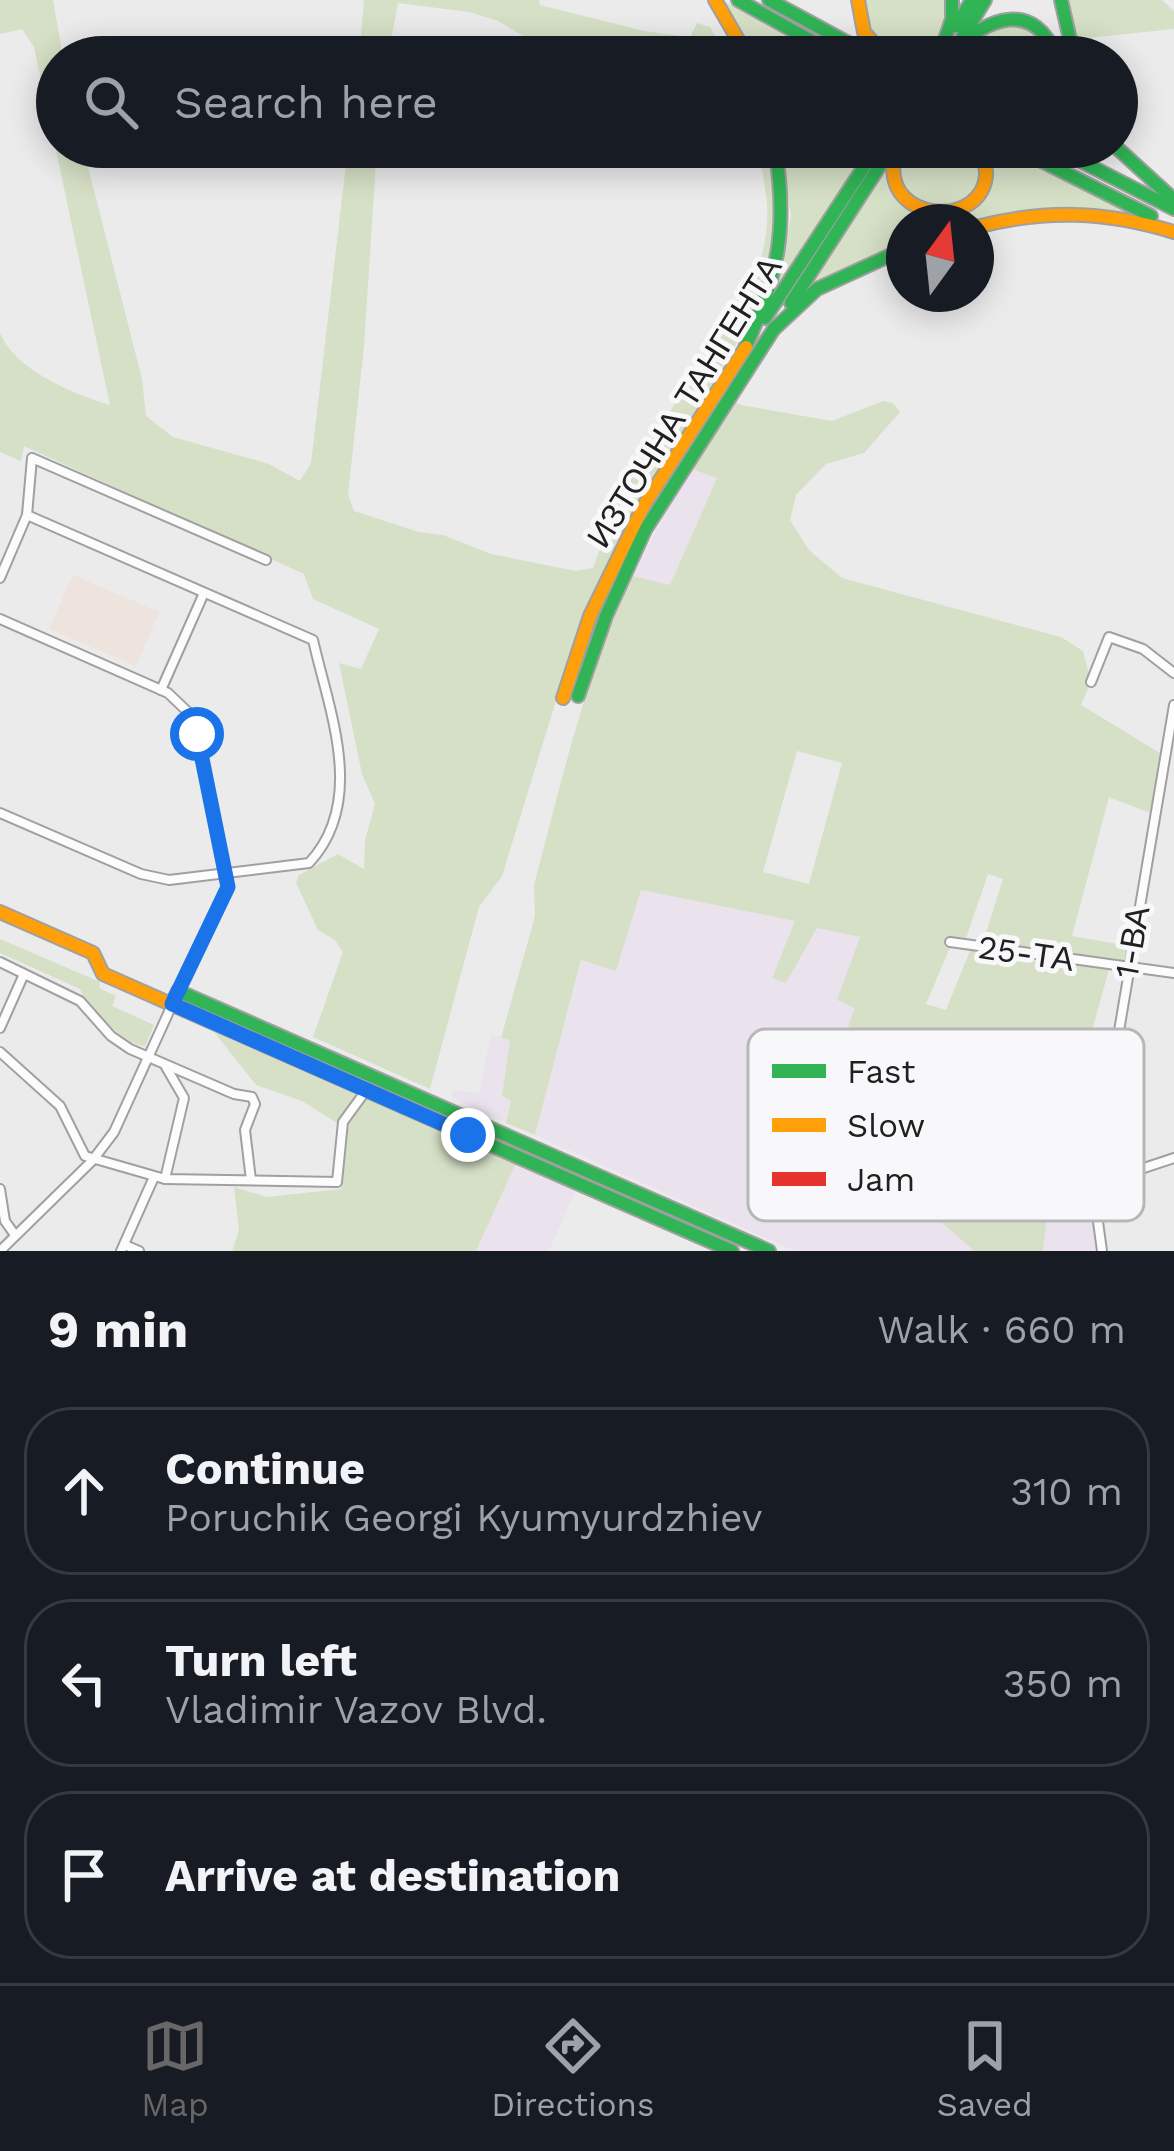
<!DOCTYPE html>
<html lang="en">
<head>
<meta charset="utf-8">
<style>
	body { margin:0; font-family:"Work Sans",sans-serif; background:#20242c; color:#f1f3f6 }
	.compass { position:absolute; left:886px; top:204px; width:108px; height:108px; border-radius:50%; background:#171b24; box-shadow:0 6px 30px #0003; rotate:15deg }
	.stop { position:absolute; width:36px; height:36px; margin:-27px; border:9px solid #1a73e8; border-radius:50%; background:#fff }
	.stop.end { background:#1a73e8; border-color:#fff; box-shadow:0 3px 12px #0008 }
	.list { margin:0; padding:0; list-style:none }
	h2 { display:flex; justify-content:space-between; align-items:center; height:156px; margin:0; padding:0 48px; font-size:51px }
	h2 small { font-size:39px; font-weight:400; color:#9ea1a6 }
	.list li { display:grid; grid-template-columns:78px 1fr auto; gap:36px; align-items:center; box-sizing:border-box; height:168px; margin:0 24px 24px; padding:0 24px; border:3px solid #363941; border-radius:48px }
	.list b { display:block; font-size:45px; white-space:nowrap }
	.list p { margin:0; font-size:39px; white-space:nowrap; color:#9ea1a6 }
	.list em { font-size:39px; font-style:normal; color:#9ea1a6 }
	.icon { flex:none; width:66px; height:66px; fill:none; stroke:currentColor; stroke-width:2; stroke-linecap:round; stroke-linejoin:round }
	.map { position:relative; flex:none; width:1174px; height:1251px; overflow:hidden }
	.search { position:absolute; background:#171b24; box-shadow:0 6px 30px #0003; left:36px; right:36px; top:36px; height:132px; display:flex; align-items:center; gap:30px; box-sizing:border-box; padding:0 42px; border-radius:66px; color:#9ea1a6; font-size:45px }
	.sheet { height:732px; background:#171b24 }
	nav { display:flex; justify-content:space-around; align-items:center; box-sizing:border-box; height:168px; border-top:3px solid #363941; background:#171b24; font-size:33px; color:#9ea1a6 }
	nav a { display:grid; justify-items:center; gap:6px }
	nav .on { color:#676768 }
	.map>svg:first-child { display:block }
	.commercial { fill:#eae3ee }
	.education { fill:#efe3dd }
	.green { fill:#d6e0c6; fill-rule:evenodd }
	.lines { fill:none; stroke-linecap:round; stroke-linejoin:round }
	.street-casing { stroke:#a0a0a1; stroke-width:12 }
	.fast-casing { stroke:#a0a0a1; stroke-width:16 }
	.slow-casing { stroke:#a0a0a1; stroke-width:16 }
	.jam-casing { stroke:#a0a0a1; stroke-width:16 }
	.street { stroke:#fcfcfc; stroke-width:8 }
	.fast { stroke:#30b455; stroke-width:12 }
	.slow { stroke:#ff9f0a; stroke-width:12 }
	.jam { stroke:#e5322d; stroke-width:12 }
	.route { stroke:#1a73e8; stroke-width:15 }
	.labels { text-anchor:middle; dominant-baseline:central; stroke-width:10; stroke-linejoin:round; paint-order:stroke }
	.street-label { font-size:33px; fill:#202021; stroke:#f8f8fa }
	.key { fill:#f8f8fa; stroke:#b7b7b9; stroke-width:3 }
	.key-label { font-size:33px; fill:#202021 }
</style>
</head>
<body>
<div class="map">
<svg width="1174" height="1251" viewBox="0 0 1174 1251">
	<rect width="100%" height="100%" fill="#ebebec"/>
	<g class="commercial">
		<path d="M689 468 717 478 670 586 633 576Z"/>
		<path d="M641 890 796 921 772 977 786 982 817 928 861 937 855 1008 908 1055 906 1182 921 1204 974 1251H795L535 1135 582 959 616 970Z"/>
		<path d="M491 1035 510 1039 502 1095 511 1101 506 1123 452 1097 453 1090 479 1093Z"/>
		<path d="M1047 1126 1098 1131 1090 1184 1097 1251H1043L1051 1185 1037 1184Z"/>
		<path d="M516 1163 576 1189 549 1251H476Z"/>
	</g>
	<path class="education" d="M73 575 159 612 136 666 49 629Z"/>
	<g class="green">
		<path d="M0 0H53L63 57H57V147H83L142 379 146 416 173 437 269 464 300 481 311 463 348 147H377L364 346 348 495 354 511 419 532 443 535 491 554 576 571 593 568 614 509 613 496C638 465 657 430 680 396 721 337 772 279 767 203 765 184 761 165 758 147H772L782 226 751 319 631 521 594 599 556 701 502 876 479 907 430 1089 313 1037 343 952 335 940 318 930 296 883 299 875 338 854 364 869 365 840 375 804 362 774 339 663 361 669 379 629 313 599 304 574 24 446 21 461 0 452V333C14 369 73 394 110 405L34 47 22 29 0 34Z"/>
		<path d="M364 0H539L540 5 644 31 690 37 697 23 710 27 725 54 742 51 745 57 637 51 525 37 498 21 469 12 398 3 388 57H359Z"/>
		<path d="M719 0H722L822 57H756Z"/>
		<path d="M861 0H949L941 36 928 57H901L874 43Z"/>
		<path d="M1067 0H1162L1174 11V29L1078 39Z"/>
		<path d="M985 23 1035 26 1051 57H958Z"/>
		<path d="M780 147H792C813 169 832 170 860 161L778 285 791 215Z"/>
		<path d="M900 147H977L983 158 978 193 949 209 916 205 896 181Z"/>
		<path d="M984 147H1009L1165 226 1120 212 976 222H904V246L800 295 891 152 894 191 937 219 986 192Z"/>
		<path d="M732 400 741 405 832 421 883 401 893 403 900 412 864 453 826 464 796 495 790 520 809 550 842 578 1061 637 1083 651 1091 682 1081 705 1160 753 1150 813 1109 797 1072 936 1129 946 1128 967 982 945 1003 879 988 874 965 941 951 945 926 1004 946 1010 971 948 1109 969 1085 1057H1074L1071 1070 1055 1073 1051 1035H1028L1023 1105 1100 1113 1098 1131 1047 1126 1037 1183 1051 1184 1043 1251H974L921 1204 903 1201 906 1183 860 1178 908 1055 862 1041 864 1033 848 1026 855 1008 837 1000 860 937 817 928 786 983 772 978 795 921 641 890 616 971 581 960 535 1135 506 1123 511 1101 502 1096 510 1040 501 1038 535 916 534 885C562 780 585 674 633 576L670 585 717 478 689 468 672 497 667 496ZM797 751 842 763 809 884 763 872Z"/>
		<path d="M0 939 100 982 99 988 116 996 112 1006 154 1025 145 1046C126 1046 87 1007 80 989L0 953Z"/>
		<path d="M214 1032 356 1095 337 1123 302 1101 256 1085Z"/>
		<path d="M367 1099 516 1163 476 1251H232L239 1230 234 1187 267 1197 341 1189 349 1124Z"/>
	</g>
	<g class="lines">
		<defs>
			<g id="street">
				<path d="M0 578 27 515 32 458 266 560"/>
				<path d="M0 619 168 693 190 714 197 734 228 887 178 991"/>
				<path d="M1091 682 1109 637 1143 649 1174 673"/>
				<path d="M161 690 204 593"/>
				<path d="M0 813 141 874 169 880 309 863C367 801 329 711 313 640L27 515"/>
				<path d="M950 942 1174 973"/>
				<path d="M0 962 80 1001 111 1036 130 1049 234 1094 252 1097 255 1104 245 1130 251 1180"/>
				<path d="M0 1028 24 974"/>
				<path d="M0 1052 60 1106 85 1156 165 1179 337 1182 343 1122 362 1096"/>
				<path d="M165 1179 184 1098 166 1067"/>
				<path d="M1093 1185 1174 1158"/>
				<path d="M0 1189 5 1221 15 1235"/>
				<path d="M125 1245 139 1251"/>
				<path d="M0 1251 92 1161 114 1132 172 1005"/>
				<path d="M121 1251 154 1177"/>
				<path d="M1102 1251 1093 1185 1174 705"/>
			</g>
			<g id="fast">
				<path d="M738 0 840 57"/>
				<path d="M769 0 874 57"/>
				<path d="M1061 0 1074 57"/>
				<path d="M956 26 972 0"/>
				<path d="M963 36 985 0"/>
				<path d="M943 45 952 19V0"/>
				<path d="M953 52C987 16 1036 0 1056 57"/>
				<path d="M1014 147 1151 216"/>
				<path d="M1053 147 1174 209"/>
				<path d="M1116 147 1172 198"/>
				<path d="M791 303 892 147"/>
				<path d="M765 318 877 147"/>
				<path d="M774 329 817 289 904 249"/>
				<path d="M745 348C779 274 788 228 775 147"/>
				<path d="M578 696 606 616 645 530 775 327"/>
				<path d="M172 1004 178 991 769 1251"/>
				<path d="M404 1107 732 1251"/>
			</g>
			<g id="slow">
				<path d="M715 0 748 57"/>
				<path d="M858 0 864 32 885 57"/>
				<path d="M895 147C895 156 892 168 894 177 902 223 981 224 986 176 987 167 982 156 980 147"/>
				<path d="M976 227C1046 209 1105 211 1174 232"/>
				<path d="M563 698 590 616 644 505 746 347"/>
				<path d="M0 912 93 953 103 974 404 1107"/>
			</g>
			<path id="jam" d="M801 147C825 164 846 163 870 147"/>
		</defs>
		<use href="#street" class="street-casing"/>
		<use href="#fast" class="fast-casing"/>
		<use href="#slow" class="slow-casing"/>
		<use href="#jam" class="jam-casing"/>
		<use href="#street" class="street"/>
		<use href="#fast" class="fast"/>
		<use href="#slow" class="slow"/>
		<use href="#jam" class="jam"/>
	</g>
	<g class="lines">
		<path class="route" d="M197 734 228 887 172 1004 468 1135"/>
	</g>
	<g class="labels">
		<g class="street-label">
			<text transform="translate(684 402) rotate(-58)">ИЗТОЧНА ТАНГЕНТА</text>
			<text transform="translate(1132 942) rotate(-80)">1-ВА</text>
			<text transform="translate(1026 953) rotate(8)">25-ТА</text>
		</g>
	</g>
	<rect x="748" y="1029" width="396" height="192" rx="18" class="key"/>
	<rect x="772" y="1064" width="54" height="14" fill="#30b455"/>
	<rect x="772" y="1118" width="54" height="14" fill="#ff9f0a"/>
	<rect x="772" y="1172" width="54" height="14" fill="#e5322d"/>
	<g class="key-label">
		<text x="847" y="1083">Fast</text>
		<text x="847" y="1137">Slow</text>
		<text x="847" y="1191">Jam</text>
	</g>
</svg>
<svg class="compass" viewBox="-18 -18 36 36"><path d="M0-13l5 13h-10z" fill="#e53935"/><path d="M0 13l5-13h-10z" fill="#9ea1a6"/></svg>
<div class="stop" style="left:197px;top:734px"></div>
<div class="stop end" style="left:468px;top:1135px"></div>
<div class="search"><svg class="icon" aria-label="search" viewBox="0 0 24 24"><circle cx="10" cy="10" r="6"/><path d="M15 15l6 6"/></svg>Search here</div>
</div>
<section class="sheet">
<h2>9 min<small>Walk · 660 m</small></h2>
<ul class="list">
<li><svg class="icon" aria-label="ahead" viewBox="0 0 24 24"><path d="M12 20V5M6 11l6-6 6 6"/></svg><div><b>Continue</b><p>Poruchik Georgi Kyumyurdzhiev</p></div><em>310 m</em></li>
<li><svg class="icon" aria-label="left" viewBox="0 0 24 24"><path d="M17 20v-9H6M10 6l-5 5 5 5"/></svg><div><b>Turn left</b><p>Vladimir Vazov Blvd.</p></div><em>350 m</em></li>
<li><svg class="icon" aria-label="arrive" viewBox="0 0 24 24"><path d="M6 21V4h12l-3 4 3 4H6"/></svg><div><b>Arrive at destination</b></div></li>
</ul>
</section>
<nav>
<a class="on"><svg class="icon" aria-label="map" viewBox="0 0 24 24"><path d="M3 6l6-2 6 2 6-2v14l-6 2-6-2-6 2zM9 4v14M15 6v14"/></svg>Map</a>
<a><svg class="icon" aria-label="directions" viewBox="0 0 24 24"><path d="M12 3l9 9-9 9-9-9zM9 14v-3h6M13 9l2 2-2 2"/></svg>Directions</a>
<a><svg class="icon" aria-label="saved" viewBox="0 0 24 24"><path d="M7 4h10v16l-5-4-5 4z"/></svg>Saved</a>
</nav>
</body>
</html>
